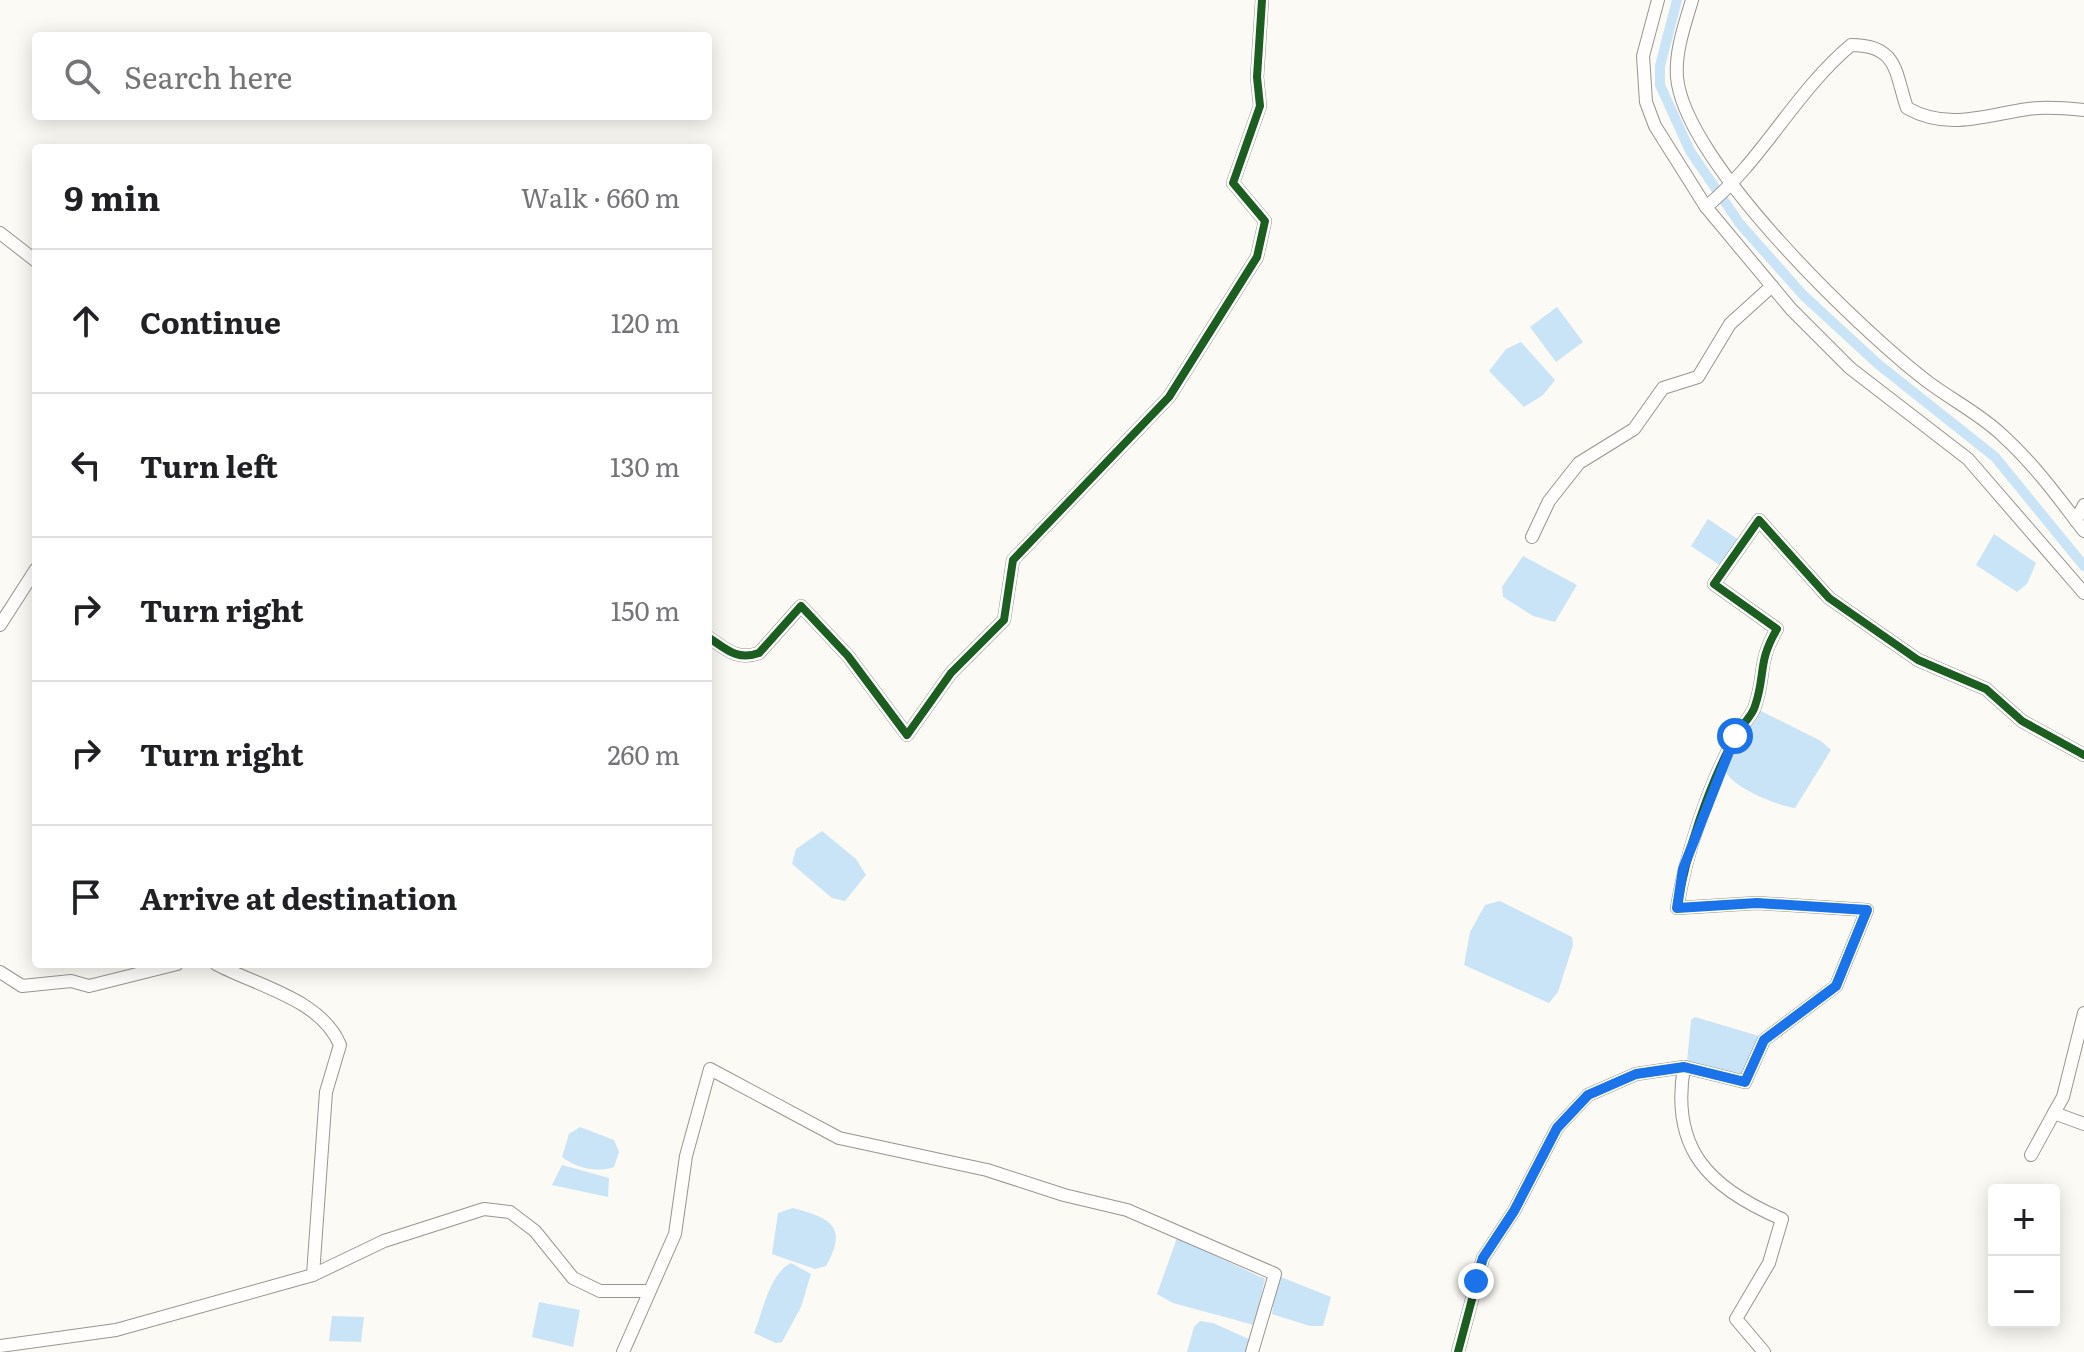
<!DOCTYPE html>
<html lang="en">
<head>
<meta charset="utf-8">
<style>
	body { margin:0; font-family:Literata,serif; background:#f6f6f6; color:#202124 }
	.controls { position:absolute; right:24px; bottom:24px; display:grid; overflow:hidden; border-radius:8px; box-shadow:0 4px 20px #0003 }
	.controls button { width:72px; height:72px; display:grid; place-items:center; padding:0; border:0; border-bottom:2px solid #e0e0e0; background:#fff; color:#202124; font:40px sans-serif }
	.stop { position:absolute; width:24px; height:24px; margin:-18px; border:6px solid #1a73e8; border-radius:50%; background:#fff }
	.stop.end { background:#1a73e8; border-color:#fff; box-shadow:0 2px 8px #0008 }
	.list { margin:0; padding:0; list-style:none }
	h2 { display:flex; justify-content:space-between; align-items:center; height:104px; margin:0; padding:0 32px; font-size:34px }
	h2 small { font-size:26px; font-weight:400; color:#757577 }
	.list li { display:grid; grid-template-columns:52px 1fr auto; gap:24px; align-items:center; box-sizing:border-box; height:144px; padding:0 32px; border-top:2px solid #e0e0e0 }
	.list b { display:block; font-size:30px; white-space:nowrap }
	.list em { font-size:26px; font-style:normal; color:#757577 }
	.icon { flex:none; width:44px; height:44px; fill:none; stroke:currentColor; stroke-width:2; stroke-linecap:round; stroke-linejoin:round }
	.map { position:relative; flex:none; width:2084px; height:1352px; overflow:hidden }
	.search { position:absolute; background:#fff; box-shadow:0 4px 20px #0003; left:32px; top:32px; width:680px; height:88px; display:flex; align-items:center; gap:20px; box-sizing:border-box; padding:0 28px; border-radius:8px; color:#757577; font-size:30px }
	.panel { position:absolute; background:#fff; box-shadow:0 4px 20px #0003; left:32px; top:144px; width:680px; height:824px; border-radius:8px }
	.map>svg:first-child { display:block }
	.water { fill:#c9e4f7 }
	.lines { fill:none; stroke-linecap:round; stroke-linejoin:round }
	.canal { stroke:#c9e4f7; stroke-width:10 }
	.minor-casing { stroke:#969592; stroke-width:14 }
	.minor { stroke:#fffefd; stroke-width:12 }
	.cycleway-casing { stroke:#fff; stroke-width:13 }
	.cycleway { stroke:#1b5e20; stroke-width:8 }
	.route { stroke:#1a73e8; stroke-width:10 }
</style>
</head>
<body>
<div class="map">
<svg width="2084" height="1352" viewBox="0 0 2084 1352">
	<rect width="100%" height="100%" fill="#fcfaf4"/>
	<g class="water">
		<path d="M1557 307 1583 342 1556 362 1530 327Z"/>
		<path d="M1521 342 1555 380 1543 395 1524 407 1489 371 1506 349Z"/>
		<path d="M1708 519 1739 540 1721 566 1691 546Z"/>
		<path d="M1994 534 2036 563 2027 584 2017 592 1976 565Z"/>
		<path d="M1523 556 1577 585 1555 622 1533 616 1503 597 1502 587Z"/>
		<path d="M1761 711 1821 741 1831 750 1795 808C1776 805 1735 789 1726 772L1736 743Z"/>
		<path d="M822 831 856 859 866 875 845 901 832 898 792 864 796 849Z"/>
		<path d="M1500 901 1572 937 1573 945 1558 992 1549 1003 1464 965 1470 932 1485 905Z"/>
		<path d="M1695 1017 1759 1036 1745 1079 1687 1062 1691 1020Z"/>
		<path d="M580 1127 614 1140 619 1152 614 1167C597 1173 576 1168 562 1157L569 1134Z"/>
		<path d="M562 1165 609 1178 608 1197 552 1185Z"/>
		<path d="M793 1208C829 1218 849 1225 826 1266L815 1269 772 1254 778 1213Z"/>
		<path d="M1177 1238 1265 1279 1254 1325 1173 1303 1157 1294Z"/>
		<path d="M791 1263 811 1274 801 1307 782 1342 776 1343 754 1333C763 1312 769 1274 791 1263Z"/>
		<path d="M1281 1277 1331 1297 1323 1326H1310L1272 1314 1276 1284Z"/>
		<path d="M539 1302 580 1310 573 1347 532 1337Z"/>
		<path d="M332 1316 364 1317 361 1342 329 1341Z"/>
		<path d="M1200 1321 1213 1323 1251 1340 1249 1352H1187L1194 1327Z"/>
	</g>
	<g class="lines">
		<path class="canal" d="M1677 0 1660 66V85L1690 151 1740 224 1803 295 1878 364 1995 457 2084 566"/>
		<defs>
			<g id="minor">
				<path d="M1658 0 1643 56 1646 102 1655 126 1706 207 1791 309 1850 368 1968 459 2084 593"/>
				<path d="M1692 0C1685 24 1675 51 1677 77 1684 161 1861 331 1928 382 1952 400 1980 414 2002 435 2034 464 2058 497 2084 531"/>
				<path d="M1706 207C1762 161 1795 92 1851 45 1899 45 1895 74 1907 108 1948 131 1985 115 2028 109 2046 106 2066 108 2084 110"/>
				<path d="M0 233 36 261"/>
				<path d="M2076 521 2084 505"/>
				<path d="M1532 537 1549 501 1579 463 1634 429 1663 388 1698 377 1730 324 1772 286"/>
				<path d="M0 625 36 569"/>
				<path d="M708 637C726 649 737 661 759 653L801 606 848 656 907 735 951 673 1004 620 1013 560 1169 397 1257 257 1265 221 1233 183 1260 106 1257 77 1262 0"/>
				<path d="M216 964C257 986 321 999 340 1045L326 1092 313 1275"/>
				<path d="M0 972 22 986 71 981 89 986 177 964"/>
				<path d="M1684 1067C1670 1149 1709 1188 1782 1219L1769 1263 1736 1319 1764 1352"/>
				<path d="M2054 1113 2063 1097 2084 1013"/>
				<path d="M2031 1155 2054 1113 2084 1124"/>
				<path d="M0 1346 116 1330 313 1275 384 1241 484 1209 510 1212 535 1231 573 1278 600 1291H649"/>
				<path d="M623 1352 675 1234 686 1156 710 1069 839 1138 987 1170 1064 1195 1127 1210 1275 1274 1252 1352"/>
				<path d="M1458 1352 1483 1258 1514 1211 1557 1128 1588 1095 1636 1074 1684 1067 1745 1082 1764 1040 1836 986 1867 910 1757 903 1677 908C1686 853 1708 787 1735 737 1740 726 1752 717 1755 706 1766 674 1757 663 1777 629L1714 584 1759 520 1829 598 1918 660 1986 689 2022 721 2084 755"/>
			</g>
		</defs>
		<use href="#minor" class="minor-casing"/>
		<use href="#minor" class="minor"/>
		<defs>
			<g id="cycleway">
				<path d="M708 637C726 649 737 661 759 653L801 606 848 656 907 735 951 673 1004 620 1013 560 1169 397 1257 257 1265 221 1233 183 1260 106 1257 77 1262 0"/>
				<path d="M1458 1352 1483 1258 1514 1211 1557 1128 1588 1095 1636 1074 1684 1067 1745 1082 1764 1040 1836 986 1867 910 1757 903 1677 908C1686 853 1708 787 1735 737 1740 726 1752 717 1755 706 1766 674 1757 663 1777 629L1714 584 1759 520 1829 598 1918 660 1986 689 2022 721 2084 755"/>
			</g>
		</defs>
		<use href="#cycleway" class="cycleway-casing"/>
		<use href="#cycleway" class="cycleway"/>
	</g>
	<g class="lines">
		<path class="route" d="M1476 1281 1483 1258 1514 1211 1557 1128 1588 1095 1636 1074 1684 1067 1745 1082 1764 1040 1836 986 1867 910 1757 903 1677 908 1683 869 1735 736"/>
	</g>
</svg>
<div class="controls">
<button>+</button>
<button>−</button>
</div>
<div class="stop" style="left:1735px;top:736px"></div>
<div class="stop end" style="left:1476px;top:1281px"></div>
<div class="search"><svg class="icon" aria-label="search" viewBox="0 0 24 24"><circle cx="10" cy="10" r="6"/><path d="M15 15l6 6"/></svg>Search here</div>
<section class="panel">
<h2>9 min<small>Walk · 660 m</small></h2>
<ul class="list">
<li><svg class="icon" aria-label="ahead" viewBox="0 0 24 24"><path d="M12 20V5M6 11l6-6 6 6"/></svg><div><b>Continue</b></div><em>120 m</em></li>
<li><svg class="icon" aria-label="left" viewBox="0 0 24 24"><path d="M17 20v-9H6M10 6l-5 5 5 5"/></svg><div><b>Turn left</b></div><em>130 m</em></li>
<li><svg class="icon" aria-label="right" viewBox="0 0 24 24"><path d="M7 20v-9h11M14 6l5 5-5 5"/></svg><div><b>Turn right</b></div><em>150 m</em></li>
<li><svg class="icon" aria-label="right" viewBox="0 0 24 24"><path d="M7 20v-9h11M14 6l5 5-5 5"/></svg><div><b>Turn right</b></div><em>260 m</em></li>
<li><svg class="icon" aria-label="arrive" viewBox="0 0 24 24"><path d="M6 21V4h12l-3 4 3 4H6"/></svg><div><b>Arrive at destination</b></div></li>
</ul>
</section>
</div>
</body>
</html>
